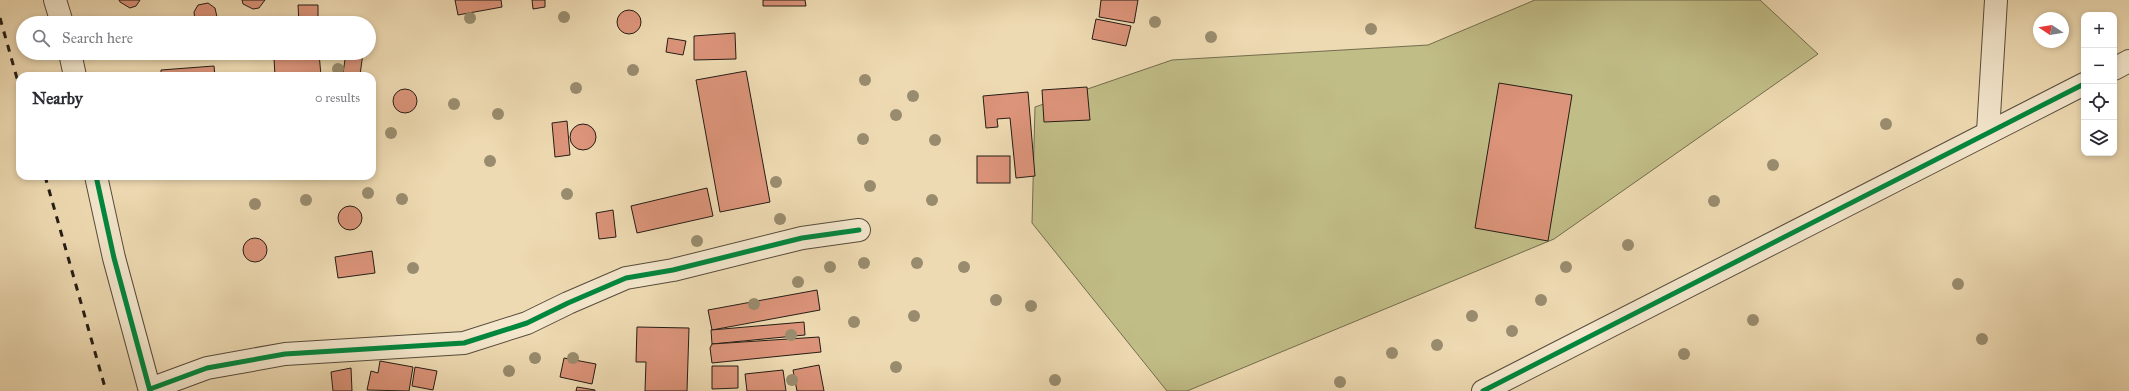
<!DOCTYPE html>
<html lang="en">
<head>
<meta charset="utf-8">
<style>
	body { margin:0; font-family:"IM FELL Great Primer",serif; background:#f2f2f3; color:#2b2b33 }
	.controls { position:absolute; right:12px; top:12px; display:grid; overflow:hidden; border-radius:8px; box-shadow:0 2px 6px #0003 }
	.controls button { width:36px; height:36px; display:grid; place-items:center; padding:0; border:0; border-bottom:1px solid #e1e1e2; background:#fff; color:#2b2b33; font:20px sans-serif }
	.compass { position:absolute; left:2033px; top:12px; width:36px; height:36px; border-radius:50%; background:#fff; box-shadow:0 2px 6px #0003; rotate:282deg }
	.list { margin:0; padding:0; list-style:none }
	h2 { display:flex; justify-content:space-between; align-items:center; height:52px; margin:0; padding:0 16px; font-size:17px }
	h2 small { font-size:13px; font-weight:400; color:#7c7c81 }
	.icon { flex:none; width:22px; height:22px; fill:none; stroke:currentColor; stroke-width:2; stroke-linecap:round; stroke-linejoin:round }
	.map { position:relative; flex:none; width:2129px; height:391px; overflow:hidden }
	.search { position:absolute; background:#fff; box-shadow:0 2px 6px #0003; left:16px; top:16px; width:360px; height:44px; display:flex; align-items:center; gap:10px; box-sizing:border-box; padding:0 14px; border-radius:22px; color:#7c7c81; font-size:15px }
	.panel { position:absolute; background:#fff; box-shadow:0 2px 6px #0003; left:16px; top:72px; width:360px; height:108px; border-radius:12px }
	.map>svg:first-child { display:block }
	.green { fill:#c1bd87; stroke:#736d4e }
	.building { fill:#dc947a; stroke:#251d15 }
	.lines { fill:none; stroke-linecap:round; stroke-linejoin:round }
	.minor-casing { stroke:#574c3c; stroke-width:24 }
	.minor { stroke:#f4e7cd; stroke-width:22 }
	.rail { stroke:#251d15; stroke-width:3; stroke-dasharray:7 7; stroke-linecap:butt }
	.cycleway-casing { stroke:#f4e7cd; stroke-width:8 }
	.cycleway { stroke:#00873e; stroke-width:5 }
	.tree { fill:#998c6e }
</style>
</head>
<body>
<div class="map">
<svg width="2129" height="391" viewBox="0 0 2129 391">
	<rect width="100%" height="100%" fill="#eedab2"/>
	<filter id="stains"><feTurbulence type="fractalNoise" baseFrequency=".005" numOctaves="4"/><feColorMatrix values="0 0 0 0 .2 0 0 0 0 .09 0 0 0 0 .02 0 0 0 .5 -.17"/></filter>
	<radialGradient id="worn" r=".72"><stop offset=".6" stop-color="#630" stop-opacity="0"/><stop offset="1" stop-color="#630" stop-opacity=".3"/></radialGradient>
	<path class="green" d="M1535 0H1760L1818 54 1554 239 1187 391H1167L1032 223 1035 107 1172 60 1428 45Z"/>
	<g class="building">
		<path d="M119 0H140L136 6 130 8 120 2Z"/>
		<path d="M242 0H265L259 8 253 9 243 4Z"/>
		<path d="M455 0H501L502 7 458 15Z"/>
		<path d="M532 0H545V7L533 9Z"/>
		<path d="M763 0H805L806 6H763Z"/>
		<path d="M1101 0H1138L1134 23 1099 17Z"/>
		<path d="M208 3 215 8 217 17 213 23H197L195 21 194 12 198 5Z"/>
		<path d="M298 5H318V23H299Z"/>
		<circle cx="629" cy="22" r="12"/>
		<path d="M1096 19 1131 26 1126 46 1092 39Z"/>
		<path d="M735 33 736 59 694 60V36Z"/>
		<path d="M668 38 686 41 683 55 666 52Z"/>
		<path d="M179 53H196L188 57Z"/>
		<path d="M295 53H319L321 76H275L274 59 295 58Z"/>
		<path d="M346 53H363L360 75 343 73Z"/>
		<path d="M214 66 215 76H161V70Z"/>
		<path d="M746 71 770 202 720 212 696 80Z"/>
		<path d="M1499 83 1572 95 1548 241 1475 228Z"/>
		<path d="M1087 87 1090 120 1044 122 1042 90Z"/>
		<circle cx="405" cy="101" r="12"/>
		<path d="M1028 92 1035 176 1016 178 1010 118 997 119 998 127 986 128 983 96Z"/>
		<path d="M567 121 570 155 555 157 552 123Z"/>
		<circle cx="583" cy="137" r="13"/>
		<rect x="977" y="156" width="33" height="27"/>
		<path d="M707 188 713 216 637 233 631 206Z"/>
		<circle cx="350" cy="218" r="12"/>
		<path d="M613 210 616 237 599 239 596 213Z"/>
		<circle cx="255" cy="250" r="12"/>
		<path d="M372 251 375 273 338 278 335 257Z"/>
		<path d="M817 290 820 310 712 330 708 310Z"/>
		<path d="M804 322 805 335 712 344 711 330Z"/>
		<path d="M637 327 689 328 687 391H645L646 362H636Z"/>
		<path d="M819 337 821 352 712 363 710 348 712 344Z"/>
		<path d="M564 358 596 364 592 384 560 377Z"/>
		<path d="M380 361 413 367 409 391 367 390 371 371 378 373Z"/>
		<path d="M819 365 824 391H797L793 370Z"/>
		<path d="M712 366H738V388L712 389Z"/>
		<path d="M415 367 437 371 433 390 412 386Z"/>
		<path d="M351 368 352 391H333L331 372Z"/>
		<path d="M783 370 786 391H747L745 374Z"/>
		<path d="M577 387 595 390V391H576Z"/>
	</g>
	<g class="lines">
		<defs>
			<g id="minor">
				<path d="M55 0 62 23"/>
				<path d="M70 53 75 76"/>
				<path d="M2114 69 2129 61"/>
				<path d="M1988 132 1996 0"/>
				<path d="M96 176 114 258 150 391"/>
				<path d="M150 389 207 368 285 354 464 343 527 323 568 303 626 278 673 270 802 238 859 230"/>
				<path d="M1483 391 2084 84"/>
			</g>
		</defs>
		<use href="#minor" class="minor-casing"/>
		<use href="#minor" class="minor"/>
		<g class="rail">
			<path d="M0 18 20 89"/>
			<path d="M45 176 106 391"/>
		</g>
		<defs>
			<g id="cycleway">
				<path d="M96 176 114 258 150 391"/>
				<path d="M150 389 207 368 285 354 464 343 527 323 568 303 626 278 673 270 802 238 859 230"/>
				<path d="M1483 391 2084 84"/>
			</g>
		</defs>
		<use href="#cycleway" class="cycleway-casing"/>
		<use href="#cycleway" class="cycleway"/>
	</g>
	<g class="tree">
		<circle cx="564" cy="17" r="6"/>
		<circle cx="470" cy="18" r="6"/>
		<circle cx="1155" cy="22" r="6"/>
		<circle cx="1371" cy="29" r="6"/>
		<circle cx="1211" cy="37" r="6"/>
		<circle cx="338" cy="69" r="6"/>
		<circle cx="633" cy="70" r="6"/>
		<circle cx="865" cy="80" r="6"/>
		<circle cx="576" cy="88" r="6"/>
		<circle cx="913" cy="96" r="6"/>
		<circle cx="454" cy="104" r="6"/>
		<circle cx="498" cy="114" r="6"/>
		<circle cx="896" cy="115" r="6"/>
		<circle cx="1886" cy="124" r="6"/>
		<circle cx="391" cy="133" r="6"/>
		<circle cx="863" cy="139" r="6"/>
		<circle cx="935" cy="140" r="6"/>
		<circle cx="490" cy="161" r="6"/>
		<circle cx="1773" cy="165" r="6"/>
		<circle cx="776" cy="182" r="6"/>
		<circle cx="870" cy="186" r="6"/>
		<circle cx="368" cy="193" r="6"/>
		<circle cx="567" cy="194" r="6"/>
		<circle cx="402" cy="199" r="6"/>
		<circle cx="306" cy="200" r="6"/>
		<circle cx="932" cy="200" r="6"/>
		<circle cx="1714" cy="201" r="6"/>
		<circle cx="255" cy="204" r="6"/>
		<circle cx="780" cy="219" r="6"/>
		<circle cx="697" cy="241" r="6"/>
		<circle cx="1628" cy="245" r="6"/>
		<circle cx="864" cy="263" r="6"/>
		<circle cx="917" cy="263" r="6"/>
		<circle cx="830" cy="267" r="6"/>
		<circle cx="964" cy="267" r="6"/>
		<circle cx="1566" cy="267" r="6"/>
		<circle cx="413" cy="268" r="6"/>
		<circle cx="798" cy="282" r="6"/>
		<circle cx="1958" cy="284" r="6"/>
		<circle cx="996" cy="300" r="6"/>
		<circle cx="1541" cy="300" r="6"/>
		<circle cx="754" cy="304" r="6"/>
		<circle cx="1031" cy="306" r="6"/>
		<circle cx="914" cy="316" r="6"/>
		<circle cx="1472" cy="316" r="6"/>
		<circle cx="1753" cy="320" r="6"/>
		<circle cx="854" cy="322" r="6"/>
		<circle cx="1512" cy="331" r="6"/>
		<circle cx="791" cy="335" r="6"/>
		<circle cx="1982" cy="339" r="6"/>
		<circle cx="1437" cy="345" r="6"/>
		<circle cx="1392" cy="353" r="6"/>
		<circle cx="1684" cy="354" r="6"/>
		<circle cx="535" cy="358" r="6"/>
		<circle cx="573" cy="358" r="6"/>
		<circle cx="896" cy="367" r="6"/>
		<circle cx="509" cy="371" r="6"/>
		<circle cx="792" cy="380" r="6"/>
		<circle cx="1055" cy="380" r="6"/>
		<circle cx="1340" cy="382" r="6"/>
	</g>
	<rect width="100%" height="100%" filter="url(#stains)"/>
	<rect width="100%" height="100%" fill="url(#worn)"/>
</svg>
<div class="controls">
<button>+</button>
<button>−</button>
<button><svg class="icon" aria-label="locate" viewBox="0 0 24 24"><circle cx="12" cy="12" r="6"/><path d="M12 2v4M12 18v4M2 12h4M18 12h4"/></svg></button>
<button><svg class="icon" aria-label="layers" viewBox="0 0 24 24"><path d="M12 4l9 5-9 5-9-5zM3 14l9 5 9-5"/></svg></button>
</div>
<svg class="compass" viewBox="-18 -18 36 36"><path d="M0-13l5 13h-10z" fill="#e53935"/><path d="M0 13l5-13h-10z" fill="#7c7c81"/></svg>
<div class="search"><svg class="icon" aria-label="search" viewBox="0 0 24 24"><circle cx="10" cy="10" r="6"/><path d="M15 15l6 6"/></svg>Search here</div>
<section class="panel">
<h2>Nearby<small>0 results</small></h2>
<ul class="list">
</ul>
</section>
</div>
</body>
</html>
